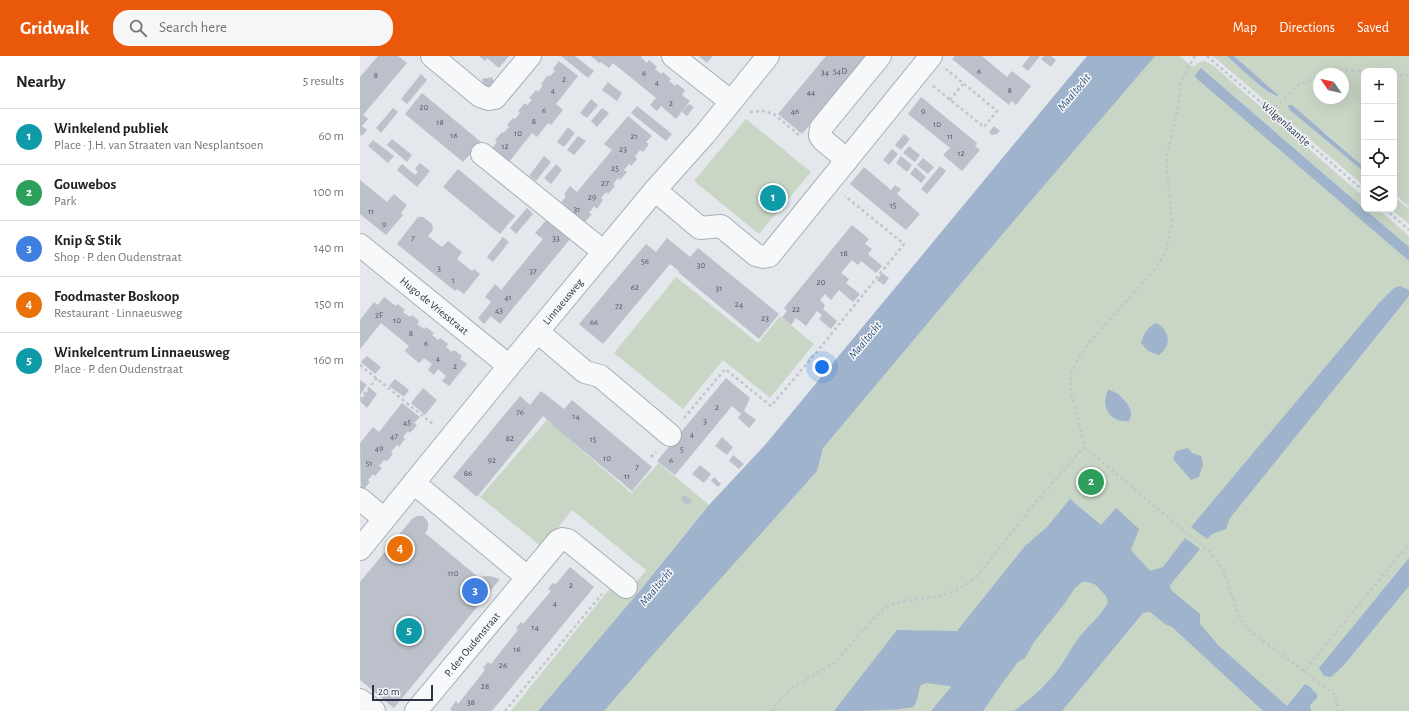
<!DOCTYPE html>
<html lang="en">
<head>
<meta charset="utf-8">
<style>
	body { margin:0; font-family:"Alegreya Sans",sans-serif; background:#f6f6f6; color:#202124 }
	.controls { position:absolute; right:12px; top:12px; display:grid; overflow:hidden; border-radius:8px; box-shadow:0 4px 16px #0002 }
	.controls button { width:36px; height:36px; display:grid; place-items:center; padding:0; border:0; border-bottom:1px solid #e0e0e0; background:#fff; color:#202124; font:20px sans-serif }
	.compass { position:absolute; left:953px; top:12px; width:36px; height:36px; border-radius:50%; background:#fff; box-shadow:0 4px 16px #0002; rotate:304deg }
	.scale { position:absolute; left:12px; bottom:10px; width:61px; box-sizing:border-box; padding-left:4px; border:2px solid #2b3445; border-top:0; font-size:11px; line-height:14px; white-space:nowrap; color:#2b3445; -webkit-text-stroke:3px #f4f6f9; paint-order:stroke }
	.you { position:absolute; left:462px; top:311px; width:14px; height:14px; margin:-10px; border:3px solid #fff; border-radius:50%; background:#1a73e8; box-shadow:0 0 0 6px #1a73e833 }
	.badge { display:grid; place-items:center; width:26px; height:26px; border-radius:50%; background:#ea580c; color:#fff; font-size:13px; font-weight:700 }
	.pin { position:absolute; translate:-50% -50%; border:2px solid #fff; box-shadow:0 1px 4px #0006 }
	.list { margin:0; padding:0; list-style:none }
	h2 { display:flex; justify-content:space-between; align-items:center; height:52px; margin:0; padding:0 16px; font-size:17px }
	h2 small { font-size:13px; font-weight:400; color:#757577 }
	.list li { display:grid; grid-template-columns:26px 1fr auto; gap:12px; align-items:center; box-sizing:border-box; height:56px; padding:0 16px; border-top:1px solid #e0e0e0 }
	.list b { display:block; font-size:15px; white-space:nowrap }
	.list p { margin:0; font-size:13px; white-space:nowrap; color:#757577 }
	.list em { font-size:13px; font-style:normal; color:#757577 }
	.icon { flex:none; width:22px; height:22px; fill:none; stroke:currentColor; stroke-width:2; stroke-linecap:round; stroke-linejoin:round }
	.map { position:relative; flex:none; width:1049px; height:655px; overflow:hidden }
	header { display:flex; align-items:center; gap:24px; box-sizing:border-box; height:56px; padding:0 20px; background:#ea580c; color:#fff }
	header strong { font-size:19px }
	nav { display:flex; gap:22px; margin-inline-start:auto; font-size:14px }
	.search { width:280px; height:36px; background:#f6f6f6; display:flex; align-items:center; gap:10px; box-sizing:border-box; padding:0 14px; border-radius:16px; color:#757577; font-size:15px }
	main { display:flex }
	aside { flex:1; background:#fff }
	.map>svg:first-child { display:block }
	.green { fill:#c9d6c5; fill-rule:evenodd }
	.water { fill:#9fb4cc }
	.building { fill:#bbc0ca }
	.lines { fill:none; stroke-linecap:round; stroke-linejoin:round }
	.minor-casing { stroke:#a9aeb7; stroke-width:24 }
	.path { stroke:#c2c5cb; stroke-width:2.5; stroke-dasharray:3 3; stroke-linecap:butt }
	.minor { stroke:#f7f8fa; stroke-width:22 }
	.labels { text-anchor:middle; dominant-baseline:central; stroke-width:3; stroke-linejoin:round; paint-order:stroke }
	.number-label { font-size:9px; fill:#4f5766 }
	.street-label { font-size:11px; fill:#2b3445; stroke:#f4f6f9 }
	.water-label { font-size:12px; font-style:italic; fill:#34527a; stroke:#f4f6f9 }
</style>
</head>
<body>
<header>
<strong>Gridwalk</strong>
<div class="search"><svg class="icon" aria-label="search" viewBox="0 0 24 24"><circle cx="10" cy="10" r="6"/><path d="M15 15l6 6"/></svg>Search here</div>
<nav><a>Map</a><a>Directions</a><a>Saved</a></nav>
</header>
<main>
<aside>
<h2>Nearby<small>5 results</small></h2>
<ul class="list">
<li><span class="badge" style="background:#0f9aa8">1</span><div><b>Winkelend publiek</b><p>Place · J.H. van Straaten van Nesplantsoen</p></div><em>60 m</em></li>
<li><span class="badge" style="background:#2e9e5b">2</span><div><b>Gouwebos</b><p>Park</p></div><em>100 m</em></li>
<li><span class="badge" style="background:#3f7fe0">3</span><div><b>Knip &amp; Stik</b><p>Shop · P. den Oudenstraat</p></div><em>140 m</em></li>
<li><span class="badge" style="background:#e8710a">4</span><div><b>Foodmaster Boskoop</b><p>Restaurant · Linnaeusweg</p></div><em>150 m</em></li>
<li><span class="badge" style="background:#0f9aa8">5</span><div><b>Winkelcentrum Linnaeusweg</b><p>Place · P. den Oudenstraat</p></div><em>160 m</em></li>
</ul>
</aside>
<div class="map">
<svg width="1049" height="655" viewBox="0 0 1049 655">
	<rect width="100%" height="100%" fill="#e4e7ec"/>
	<g class="green">
		<path d="M766 0H819L833 11 838 7 845 5 854 10 1004 141V152L841 12 1049 197V655H223Z"/>
		<path d="M853 0H867L902 31 915 41 917 39 874 0H1049V151L1034 137V15H1004V111L967 78 928 51 1004 116V130ZM959 18H983V42H959Z"/>
		<path d="M386 63 451 116 399 178 334 125Z"/>
		<path d="M1034 141 1049 153V168L1031 153H1034Z"/>
		<path d="M1005 153H1018L1049 180V191Z"/>
		<path d="M316 221 398 287 420 260 454 288 410 342 363 304 323 353 254 297Z"/>
		<path d="M187 364 271 437 299 407 349 449 282 532 178 655H151L250 532 263 543 286 514 212 454 182 491 120 441Z"/>
	</g>
	<g class="water">
		<path d="M727 0H795L640 181 463 392 457 415 311 578 244 655H178L282 532 349 449 405 389Z"/>
		<path d="M867 0H874L918 39 917 40C908 39 876 8 867 0Z"/>
		<path d="M841 12 1049 191V205L836 22 835 19Z"/>
		<path d="M929 49H932L1004 111V116L930 54 928 51Z"/>
		<path d="M1040 230 1049 234V240L870 462 866 473 852 478 847 483 831 471 1019 247 1034 232Z"/>
		<path d="M797 267C810 276 812 289 799 299L788 295 781 287C784 277 787 271 797 267Z"/>
		<path d="M748 334C757 334 772 349 771 359 771 360 769 365 769 365 750 367 740 351 748 334Z"/>
		<path d="M828 392 832 397 841 400 843 408 839 421 831 424 813 403 816 395Z"/>
		<path d="M710 443 741 469 756 452 779 473 771 494 790 515 803 511 825 482 840 493 810 529 811 534 840 558V568L859 590 927 650 945 628 950 631 957 638V642L950 649 951 655H903L812 571 805 568 790 556 783 557 702 655H654C668 645 682 633 693 620 704 608 710 592 721 579 730 568 742 559 748 546L746 540 736 529 728 526H722L715 532 705 547 674 586 665 602 658 606 643 626 623 655H571L591 631 590 630 566 627 561 629C558 635 558 645 554 650 548 655 486 655 474 655L537 574 597 575 665 490 687 471Z"/>
		<path d="M1049 502V530L984 609 971 621 964 620 959 612Z"/>
	</g>
	<g class="building">
		<path d="M18 0H38L47 7 3 59 8 63 2 70 7 74 2 80 0 78V21Z"/>
		<path d="M119 0H149L139 12 127 2 125 5Z"/>
		<path d="M201 0H215L234 15 228 22Z"/>
		<path d="M231 0H282L281 1 287 7 289 4 297 11 295 13 301 18 303 16 311 23 309 25 315 30 317 28 325 34 322 39 330 45 316 63 301 50 297 55 290 49 296 42 253 7 249 12 241 6 239 7Z"/>
		<path d="M339 0H353L347 7Z"/>
		<path d="M466 0H506L442 78 418 58Z"/>
		<path d="M595 0H622L647 21 652 15 671 30 656 49 652 45 649 49 592 3Z"/>
		<path d="M670 0H680L668 15 662 10Z"/>
		<path d="M684 0H691L696 4 691 11 681 3Z"/>
		<path d="M199 5 218 20 196 48 203 54 191 69 188 67 177 81 172 77 149 106 132 92 137 86 135 84 142 76 143 77 149 71 147 69 153 62 155 63 160 57 158 55 165 47 167 49 172 44 169 42 176 34 178 36 183 29 181 28 188 19 189 21 195 15 193 13Z"/>
		<path d="M61 18 67 24 47 48 41 43Z"/>
		<path d="M132 21 135 30 125 32 122 23Z"/>
		<path d="M248 26 262 37 257 45 242 34Z"/>
		<path d="M62 37 121 86 103 106 45 58Z"/>
		<path d="M561 41 617 87 615 90 620 94 602 115 583 99 590 92 548 58Z"/>
		<path d="M231 43 238 49 227 62 220 57Z"/>
		<path d="M329 48 334 51 327 60 322 56Z"/>
		<path d="M277 50 312 78 306 85 271 57Z"/>
		<path d="M33 52 38 56 21 77 16 72Z"/>
		<path d="M242 52 249 57 237 71 231 65Z"/>
		<path d="M268 60 292 80 286 86 289 88 283 96 280 94 275 100 277 103 271 110 269 108 264 114 267 116 260 124 258 122 253 128 255 130 248 138 246 136 241 142 243 144 237 153 234 150 229 157 232 158 225 166 197 152 206 140 204 138 210 130 217 136 252 94 244 88Z"/>
		<path d="M634 70 640 75 637 78 632 79 629 76Z"/>
		<path d="M208 71 215 77 204 91 197 86Z"/>
		<path d="M544 78 550 83 541 94 535 89Z"/>
		<path d="M218 80 226 85 214 99 207 94Z"/>
		<path d="M32 83 52 99 47 106 27 89Z"/>
		<path d="M13 84 34 100 28 107 8 90Z"/>
		<path d="M549 90 560 99 555 106 543 97Z"/>
		<path d="M532 93 538 98 529 109 523 104Z"/>
		<path d="M184 100 191 106 176 125 169 120Z"/>
		<path d="M541 100 552 109 547 116 536 107Z"/>
		<path d="M563 102 574 111 568 118 557 109Z"/>
		<path d="M60 107 70 115 57 131 37 114 42 108 55 119 58 116 55 113Z"/>
		<path d="M196 108 202 114 191 128 184 122Z"/>
		<path d="M580 110 586 115 567 138 561 133Z"/>
		<path d="M504 111 531 134 535 129 536 130 541 133 537 138 560 158 546 174 490 128Z"/>
		<path d="M555 111 566 121 561 127 550 118Z"/>
		<path d="M98 113 155 160 140 178 83 131Z"/>
		<path d="M0 124 27 146 34 138 47 149 41 157 43 159 26 179 0 158Z"/>
		<path d="M167 152 173 158 156 178 150 172Z"/>
		<path d="M58 161H63L72 168 73 174 68 180 82 191 88 185 102 196 97 203 112 215 114 213 120 218 104 238 97 233 95 235 37 188Z"/>
		<path d="M188 162 211 182 140 268 131 260 124 268 118 262 124 255 129 259 124 255 131 246 125 241 135 228 141 234 183 183 175 177Z"/>
		<path d="M492 169 509 183 505 188 512 193 508 198 522 210 516 217 501 205 498 209 492 204 481 217 489 223 486 227 500 238 493 246 479 234 471 244 465 238 460 244 465 249 463 253 477 265 471 273 459 263 462 259 457 255 446 270 436 262 431 269 422 261 427 255 424 252Z"/>
		<path d="M143 181 149 186 133 206 127 201Z"/>
		<path d="M307 182 330 201 338 192 419 258 399 283 318 216 319 215 310 208 243 288 219 268 286 188 296 196Z"/>
		<path d="M522 217 529 222 524 229 517 224Z"/>
		<path d="M24 241 36 250 38 248 45 254 43 256 50 261 52 259 59 265 57 268 64 273 66 271 74 277 72 279 78 284 80 282 88 288 86 291 92 296 94 294 102 300 100 303 107 308 89 330 82 325 86 320 78 313 74 319 68 314 72 308 64 302 59 307 45 295 49 290 21 267 0 293V264L14 246 18 249Z"/>
		<path d="M7 300 21 311 15 318 1 306Z"/>
		<path d="M366 322 390 342 384 355 396 364 389 372 378 362 381 358 372 350 315 419 297 405Z"/>
		<path d="M35 323 49 334 44 341 29 330Z"/>
		<path d="M0 324 7 329 0 339Z"/>
		<path d="M10 332 17 338 7 352 0 345Z"/>
		<path d="M63 332 77 344 65 359 51 347Z"/>
		<path d="M181 335 204 353 212 344 292 411 272 435 192 369V368L183 360 117 441 93 421 160 340 170 349Z"/>
		<path d="M42 347 60 361 54 367 57 369 50 377 48 375 43 381 45 383 39 391 37 389 31 396 33 398 27 405 24 404 19 410 22 412 15 420 13 418 8 424 10 426 4 433 1 432 0 387 13 371 19 376Z"/>
		<path d="M362 381 373 391 367 399 355 390Z"/>
		<path d="M373 399 384 408 379 413 369 405Z"/>
		<path d="M340 409 351 418 344 427 332 418Z"/>
		<path d="M354 421 361 428 358 431 351 425Z"/>
		<path d="M324 439 332 445 328 449 321 444Z"/>
		<path d="M57 460H63L68 466V473L65 477 118 521 129 520 140 523 34 652 0 624V526L52 463Z"/>
		<path d="M210 511 234 531 201 571 132 655H92L90 653 96 645 98 648 125 614 123 612 128 606 131 608 158 574 156 572 161 566 163 568 191 535 188 533 193 527 196 528Z"/>
	</g>
	<g class="lines">
		<defs>
			<g id="minor">
				<path d="M72 0 120 40 129 43 135 42 170 0"/>
				<path d="M313 0 370 45"/>
				<path d="M122 98 244 196"/>
				<path d="M487 104 463 84 460 80 461 72 520 0"/>
				<path d="M295 134 340 172 361 170 396 199 403 201 409 200 571 0"/>
				<path id="s1" d="M0 189 149 310"/>
				<path d="M178 276 225 316 240 320 310 379"/>
				<path d="M54 427 167 521"/>
				<path d="M0 443 24 463"/>
				<path id="s2" d="M0 493 149 310 295 134 345 78 408 0"/>
				<path d="M0 644 14 655"/>
				<path id="s3" d="M56 655 198 485 202 483 208 484 266 531"/>
			</g>
		</defs>
		<use href="#minor" class="minor-casing"/>
		<g class="path">
			<path d="M835 0 824 18 820 30 818 54 806 102 812 169 805 197 795 213 724 293 712 314 710 326 711 337 722 378 724 391 850 496 863 513 878 558 887 573 944 615 1049 488"/>
			<path d="M847 0 1004 135"/>
			<path d="M962 18 971 14 1014 15"/>
			<path d="M1034 18 1049 20"/>
			<path d="M573 30 624 71 637 55 586 13"/>
			<path d="M590 44 603 28"/>
			<path d="M911 55 937 30 959 20"/>
			<path d="M390 56 403 55 414 58 439 79"/>
			<path d="M1025 153 1049 174"/>
			<path d="M0 309 74 369"/>
			<path d="M0 343 17 322"/>
			<path d="M324 362 365 313 411 350 460 292 544 188 485 140"/>
			<path d="M291 401 296 396"/>
			<path d="M944 615 974 638 977 646 978 655"/>
			<path d="M145 655 242 538"/>
			<path d="M412 655 417 647 433 631 476 606 498 580 521 555 533 548 544 545 574 541 593 536 606 529 619 518 675 447 724 391"/>
		</g>
		<use href="#minor" class="minor"/>
	</g>
	<g class="labels">
		<g class="number-label">
			<text x="480" y="15">54D</text>
			<text x="619" y="15">6</text>
			<text x="465" y="16">34</text>
			<text x="284" y="17">6</text>
			<text x="16" y="19">8</text>
			<text x="204" y="23">2</text>
			<text x="297" y="26">4</text>
			<text x="193" y="34">4</text>
			<text x="650" y="34">8</text>
			<text x="451" y="36">44</text>
			<text x="311" y="47">2</text>
			<text x="64" y="51">20</text>
			<text x="184" y="54">6</text>
			<text x="435" y="55">46</text>
			<text x="563" y="55">9</text>
			<text x="174" y="65">8</text>
			<text x="80" y="66">18</text>
			<text x="577" y="68">10</text>
			<text x="158" y="77">10</text>
			<text x="94" y="79">16</text>
			<text x="274" y="80">21</text>
			<text x="590" y="80">11</text>
			<text x="145" y="90">12</text>
			<text x="263" y="93">23</text>
			<text x="601" y="97">12</text>
			<text x="255" y="112">25</text>
			<text x="245" y="127">27</text>
			<text x="232" y="141">29</text>
			<text x="533" y="149">15</text>
			<text x="217" y="153">31</text>
			<text x="11" y="155">11</text>
			<text x="24" y="168">9</text>
			<text x="53" y="182">7</text>
			<text x="196" y="182">33</text>
			<text x="484" y="197">18</text>
			<text x="285" y="205">56</text>
			<text x="341" y="209">30</text>
			<text x="79" y="212">3</text>
			<text x="173" y="215">37</text>
			<text x="93" y="224">1</text>
			<text x="461" y="226">20</text>
			<text x="275" y="231">62</text>
			<text x="359" y="232">31</text>
			<text x="148" y="241">41</text>
			<text x="379" y="248">24</text>
			<text x="259" y="250">72</text>
			<text x="436" y="253">22</text>
			<text x="139" y="254">43</text>
			<text x="19" y="259">2F</text>
			<text x="405" y="262">23</text>
			<text x="37" y="264">10</text>
			<text x="234" y="266">66</text>
			<text x="51" y="277">8</text>
			<text x="66" y="287">6</text>
			<text x="78" y="302">4</text>
			<text x="95" y="310">2</text>
			<text x="357" y="351">2</text>
			<text x="160" y="356">76</text>
			<text x="216" y="360">14</text>
			<text x="345" y="365">3</text>
			<text x="47" y="366">45</text>
			<text x="332" y="378">4</text>
			<text x="34" y="380">47</text>
			<text x="150" y="382">82</text>
			<text x="233" y="383">15</text>
			<text x="19" y="392">49</text>
			<text x="322" y="393">5</text>
			<text x="247" y="402">10</text>
			<text x="132" y="404">92</text>
			<text x="311" y="404">6</text>
			<text x="9" y="407">51</text>
			<text x="277" y="411">7</text>
			<text x="108" y="417">86</text>
			<text x="267" y="420">11</text>
			<text x="93" y="517">110</text>
			<text x="211" y="529">2</text>
			<text x="195" y="547">4</text>
			<text x="175" y="571">14</text>
			<text x="157" y="593">16</text>
			<text x="143" y="609">26</text>
			<text x="125" y="630">28</text>
			<text x="111" y="646">38</text>
		</g>
		<g class="street-label">
			<text transform="translate(926 68) rotate(41)">Wilgenlaantje</text>
			<text stroke="none"><textPath href="#s2" startOffset="320">Linnaeusweg</textPath></text>
			<text stroke="none"><textPath href="#s1" startOffset="96">Hugo de Vriesstraat</textPath></text>
			<text stroke="none"><textPath href="#s3" startOffset="87">P. den Oudenstraat</textPath></text>
		</g>
		<g class="water-label">
			<text transform="translate(714 36) rotate(-50)">Maaltocht</text>
			<text transform="translate(505 284) rotate(-50)">Maaltocht</text>
			<text transform="translate(296 531) rotate(-50)">Maaltocht</text>
		</g>
	</g>
</svg>
<div class="controls">
<button>+</button>
<button>−</button>
<button><svg class="icon" aria-label="locate" viewBox="0 0 24 24"><circle cx="12" cy="12" r="6"/><path d="M12 2v4M12 18v4M2 12h4M18 12h4"/></svg></button>
<button><svg class="icon" aria-label="layers" viewBox="0 0 24 24"><path d="M12 4l9 5-9 5-9-5zM3 14l9 5 9-5"/></svg></button>
</div>
<svg class="compass" viewBox="-18 -18 36 36"><path d="M0-13l5 13h-10z" fill="#e53935"/><path d="M0 13l5-13h-10z" fill="#757577"/></svg>
<div class="scale">20 m</div>
<div class="you"></div>
<div class="pin badge" style="left:413px;top:142px;background:#0f9aa8">1</div>
<div class="pin badge" style="left:731px;top:426px;background:#2e9e5b">2</div>
<div class="pin badge" style="left:115px;top:535px;background:#3f7fe0">3</div>
<div class="pin badge" style="left:40px;top:493px;background:#e8710a">4</div>
<div class="pin badge" style="left:49px;top:575px;background:#0f9aa8">5</div>
</div>
</main>
</body>
</html>
